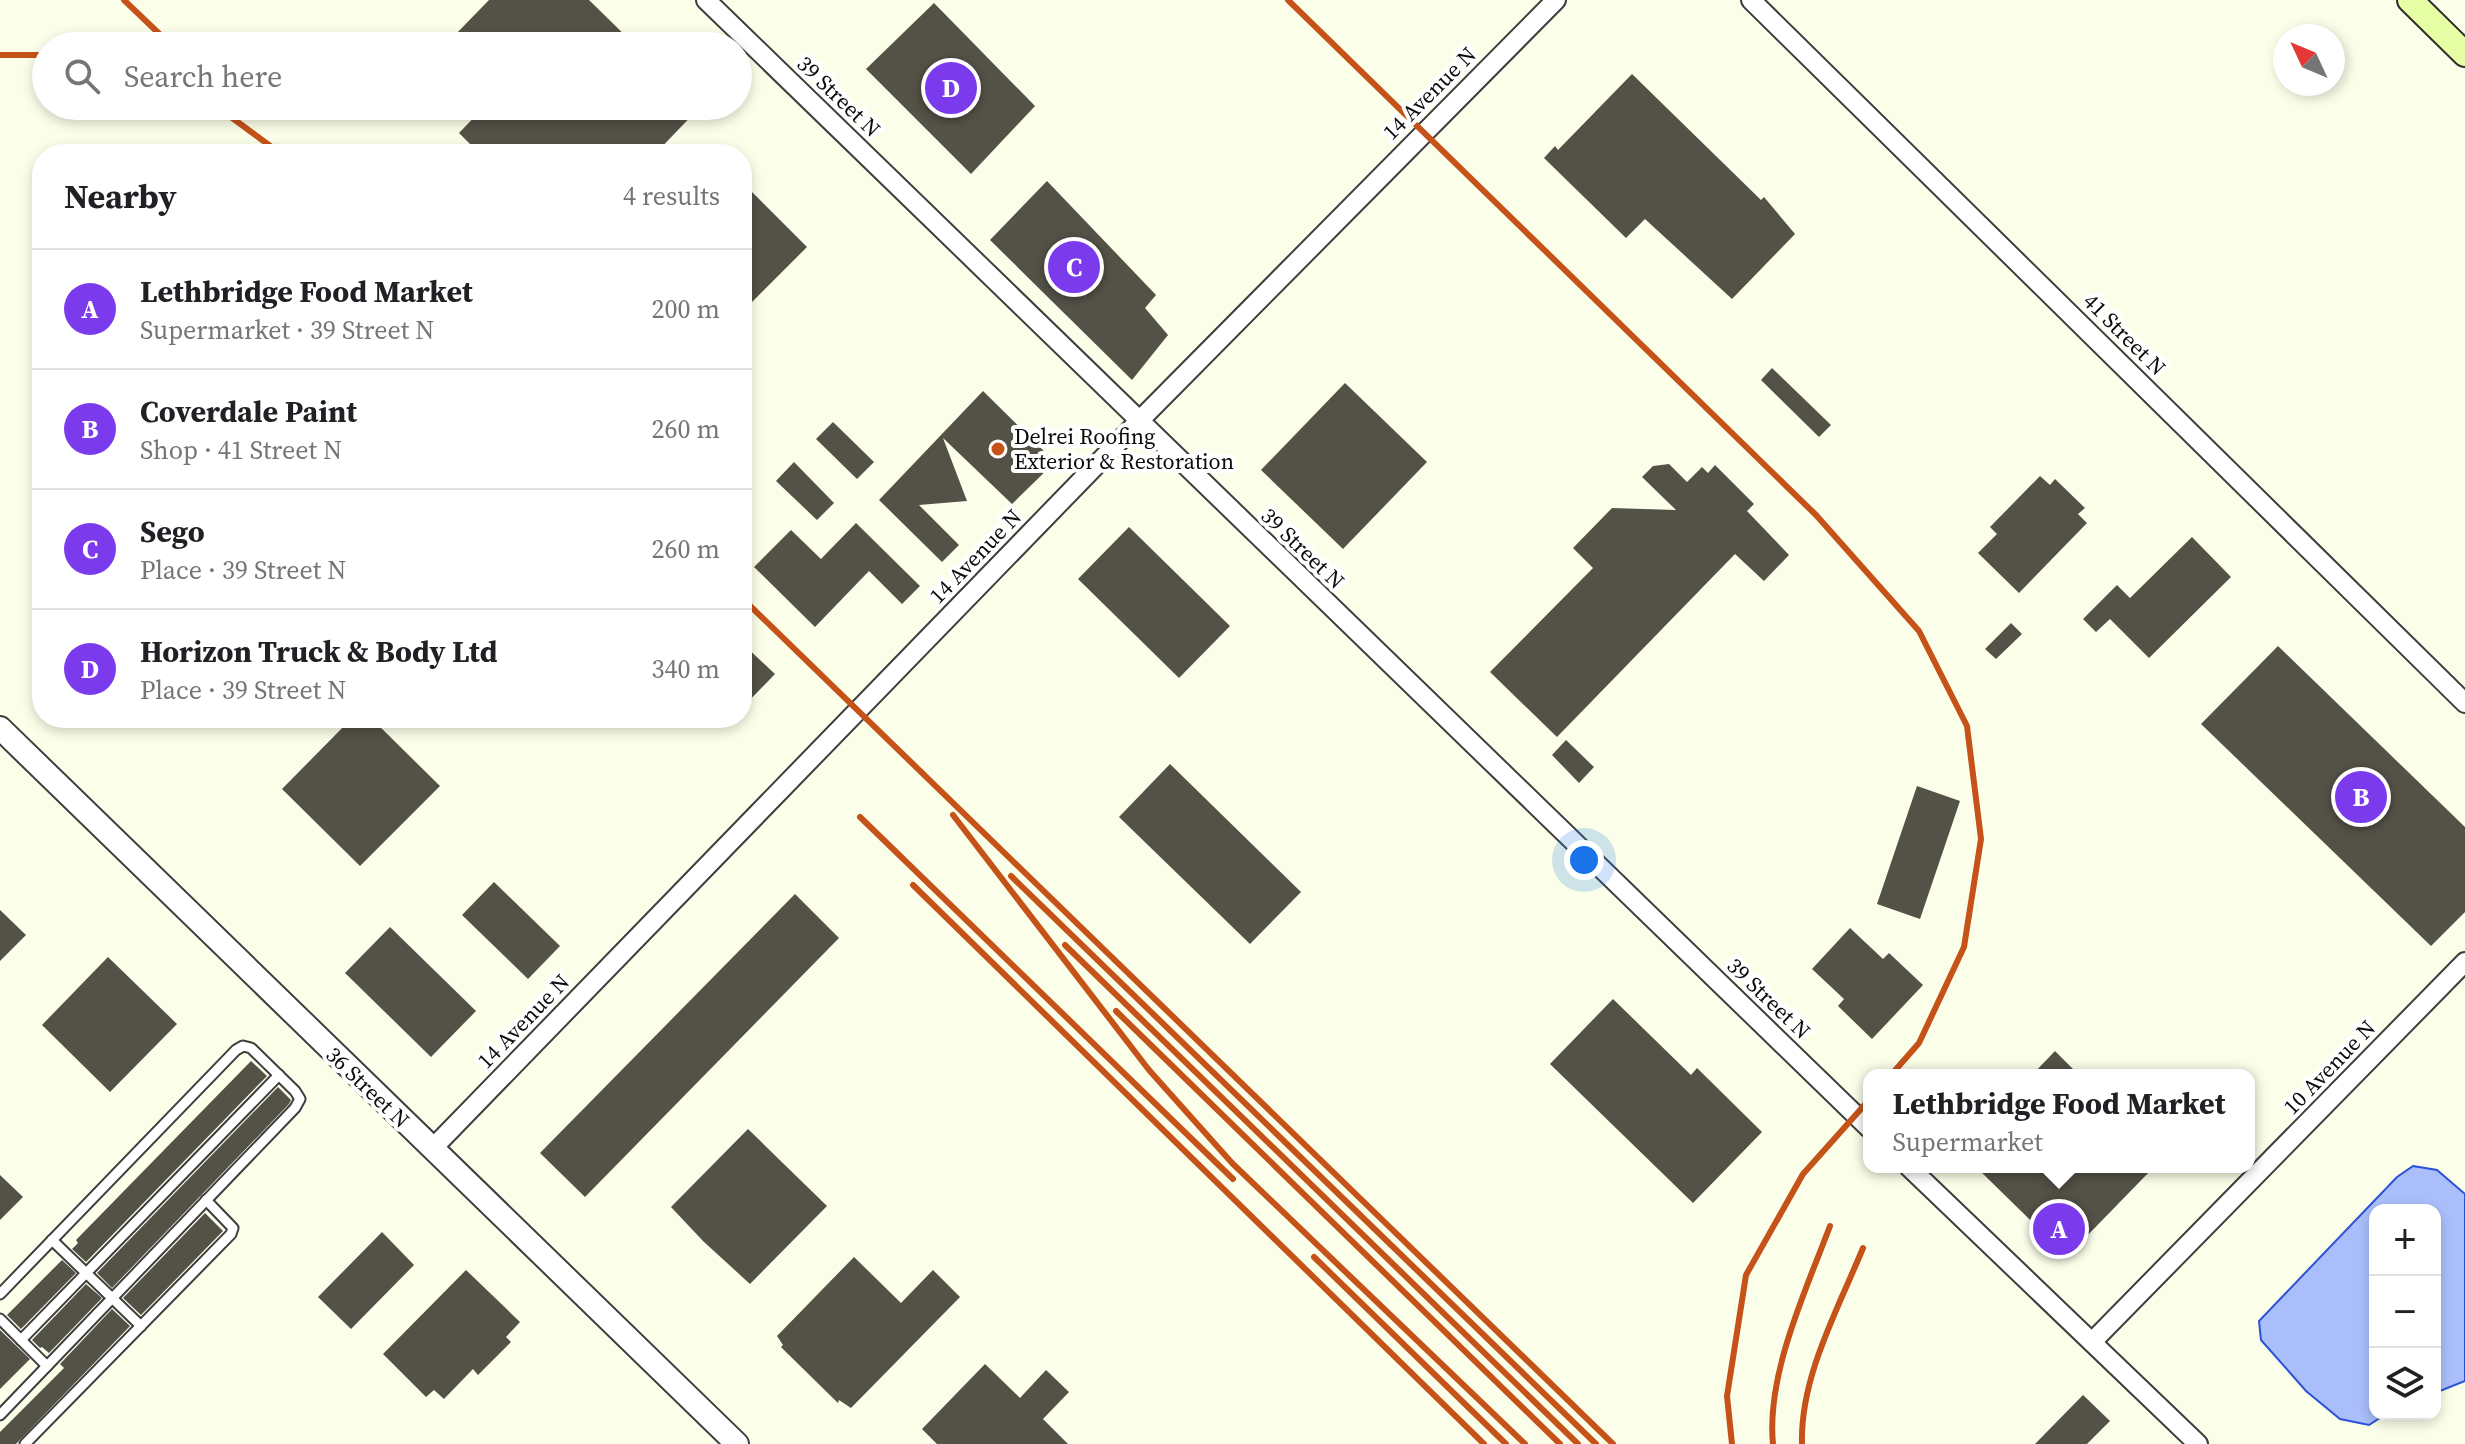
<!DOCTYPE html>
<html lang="en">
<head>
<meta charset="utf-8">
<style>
	body { margin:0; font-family:"Source Serif 4",serif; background:#f2f2f2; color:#202124 }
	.controls { position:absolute; right:24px; bottom:24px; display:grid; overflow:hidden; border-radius:16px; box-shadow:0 4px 12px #0003 }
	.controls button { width:72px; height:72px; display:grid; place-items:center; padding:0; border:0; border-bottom:2px solid #e0e0e0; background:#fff; color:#202124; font:40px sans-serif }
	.compass { position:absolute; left:2273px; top:24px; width:72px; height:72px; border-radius:50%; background:#fff; box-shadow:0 4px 12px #0003; rotate:314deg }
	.you { position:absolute; left:1584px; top:860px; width:28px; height:28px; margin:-20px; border:6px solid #fff; border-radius:50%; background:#1a73e8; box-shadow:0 0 0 12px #1a73e833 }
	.badge { display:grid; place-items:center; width:52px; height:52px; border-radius:50%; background:#7c3aed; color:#fff; font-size:26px; font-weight:700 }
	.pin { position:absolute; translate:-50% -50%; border:4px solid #fff; box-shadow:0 2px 8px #0006 }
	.popup { position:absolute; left:1863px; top:1069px; width:392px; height:104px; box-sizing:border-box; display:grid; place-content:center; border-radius:16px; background:#fff; filter:drop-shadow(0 2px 6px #0005); font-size:26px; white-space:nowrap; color:#757577 }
	.popup b { font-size:30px; color:#202124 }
	.popup::after { content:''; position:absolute; left:50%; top:100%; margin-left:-16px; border:16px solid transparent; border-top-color:#fff }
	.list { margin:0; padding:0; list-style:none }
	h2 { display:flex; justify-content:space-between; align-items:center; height:104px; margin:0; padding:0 32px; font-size:34px }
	h2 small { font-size:26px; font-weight:400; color:#757577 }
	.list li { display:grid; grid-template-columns:52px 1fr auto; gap:24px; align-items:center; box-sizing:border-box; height:120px; padding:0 32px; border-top:2px solid #e0e0e0 }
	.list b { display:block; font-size:30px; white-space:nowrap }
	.list p { margin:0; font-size:26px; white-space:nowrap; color:#757577 }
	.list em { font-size:26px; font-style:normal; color:#757577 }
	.icon { flex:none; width:44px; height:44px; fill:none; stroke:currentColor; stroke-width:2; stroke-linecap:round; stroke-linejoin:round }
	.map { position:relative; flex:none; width:2465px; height:1444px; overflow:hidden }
	.search { position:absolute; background:#fff; box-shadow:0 4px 12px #0003; left:32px; top:32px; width:720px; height:88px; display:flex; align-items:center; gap:20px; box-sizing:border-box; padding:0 28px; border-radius:44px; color:#757577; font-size:30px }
	.panel { position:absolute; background:#fff; box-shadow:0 4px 12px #0003; left:32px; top:144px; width:720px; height:584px; border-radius:32px }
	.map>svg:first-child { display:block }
	.water { fill:#a9befb; stroke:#2b51d8; stroke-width:2 }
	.building { fill:#545147 }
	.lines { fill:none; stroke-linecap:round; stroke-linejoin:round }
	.service-casing { stroke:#3e3e3e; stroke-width:13 }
	.minor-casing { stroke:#3e3e3e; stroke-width:22 }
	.tertiary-casing { stroke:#3e3e3e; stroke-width:26 }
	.secondary-casing { stroke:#2d2d2d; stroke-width:28 }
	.service { stroke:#fff; stroke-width:9 }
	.minor { stroke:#fff; stroke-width:18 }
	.tertiary { stroke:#fff; stroke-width:22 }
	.secondary { stroke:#e7ffa4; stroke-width:24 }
	.rail { stroke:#c55219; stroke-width:6 }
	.poi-dot { fill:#c55219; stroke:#fff; stroke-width:3 }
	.labels { text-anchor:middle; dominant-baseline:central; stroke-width:8; stroke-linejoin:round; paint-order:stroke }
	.street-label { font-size:22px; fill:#0b0b0b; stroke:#fff }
	.poi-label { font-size:22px; fill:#0b0b0b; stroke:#fff; text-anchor:start }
</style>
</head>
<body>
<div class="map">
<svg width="2465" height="1444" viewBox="0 0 2465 1444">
	<rect width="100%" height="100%" fill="#fbffe9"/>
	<path class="water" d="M2413 1166 2437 1170 2465 1194V1381L2435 1393V1210H2375V1414H2386L2369 1425 2340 1419 2306 1391 2261 1340 2259 1321 2397 1177Z"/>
	<g class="building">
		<path d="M489 0H589L636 46H462L453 37Z"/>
		<path d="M934 3 1035 106 971 174 866 69Z"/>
		<path d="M1632 74 1761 200 1764 197 1795 234 1732 299 1645 219 1626 238 1544 158 1555 146 1558 150Z"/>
		<path d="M485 106H701L655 154H480L459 133Z"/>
		<path d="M1047 181 1156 295 1145 308 1168 335 1132 380 990 240Z"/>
		<path d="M742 182 807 247 742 312Z"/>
		<path d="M1772 368 1831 425 1819 437 1761 380Z"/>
		<path d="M1345 383 1427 462 1343 549 1261 470Z"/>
		<path d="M983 391 1055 462 1012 504 943 438 967 501 919 505 959 545 942 562 879 500Z"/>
		<path d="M833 422 874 462 857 479 816 439Z"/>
		<path d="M794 462 834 503 817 520 776 481Z"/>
		<path d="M1669 464 1687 482 1702 467 1708 473 1715 465 1754 504 1747 511 1789 555 1764 581 1735 554 1557 737 1490 672 1593 568 1573 548 1612 508 1676 510 1642 477 1653 466Z"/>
		<path d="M2040 476 2050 485 2055 479 2085 508 2078 514 2087 523 2019 593 1978 553 1997 534 1990 527Z"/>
		<path d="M856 523 920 586 902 604 869 571 815 627 754 567 791 530 821 559Z"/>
		<path d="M1129 527 1230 626 1179 678 1078 579Z"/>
		<path d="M2192 537 2231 577 2149 658 2110 619 2096 632 2083 619 2117 585 2130 598Z"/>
		<path d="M2011 623 2022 634 1996 659 1985 649Z"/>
		<path d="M742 643 775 674 742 708Z"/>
		<path d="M2278 646 2465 827V912L2431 946 2201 724Z"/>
		<path d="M352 718H371L440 786 360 866 282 789Z"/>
		<path d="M1566 740 1594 767 1579 783 1552 755Z"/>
		<path d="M1170 764 1301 892 1250 944 1119 817Z"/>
		<path d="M1917 786 1960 801 1920 919 1877 904Z"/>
		<path d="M494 882 560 946 528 979 462 915Z"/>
		<path d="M795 894 839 938 585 1197 540 1153Z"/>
		<path d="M0 910 26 935 0 961Z"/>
		<path d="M390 927 476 1011 431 1057 345 973Z"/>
		<path d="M1850 928 1883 959 1889 953 1923 985 1872 1039 1838 1006 1844 999 1812 969Z"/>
		<path d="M108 957 177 1024 110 1092 42 1025Z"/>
		<path d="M1613 999 1691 1075 1697 1068 1762 1132 1693 1203 1550 1064Z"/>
		<path d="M2055 1051 2079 1075H2032Z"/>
		<path d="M251 1061 267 1076 86 1262 72 1249 78 1243 76 1240Z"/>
		<path d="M278 1087 291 1100 289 1104 112 1288 97 1273Z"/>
		<path d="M748 1129 827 1206 750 1284 703 1241 671 1207Z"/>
		<path d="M1976 1167H2154L2081 1242 2077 1238 2063 1252Z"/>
		<path d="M0 1175 23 1197 0 1220Z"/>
		<path d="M205 1213 223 1231 141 1315 123 1298Z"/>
		<path d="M382 1232 414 1265 351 1329 318 1297Z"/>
		<path d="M854 1257 901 1303 933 1270 960 1297 851 1408 839 1400 838 1403 788 1354 781 1347 783 1345 777 1336Z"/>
		<path d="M62 1260 76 1273 21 1329 7 1315Z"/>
		<path d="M466 1270 520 1322 506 1337 511 1342 478 1375 473 1369 444 1399 434 1390 426 1397 383 1354Z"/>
		<path d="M86 1284 102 1298 49 1353 42 1347 40 1348 32 1340Z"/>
		<path d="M112 1309 130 1326 16 1444H0V1432L64 1368 60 1364Z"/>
		<path d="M0 1330 30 1359 0 1389Z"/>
		<path d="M985 1364 1020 1398 1046 1370 1069 1392 1043 1419 1068 1444H937L922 1429Z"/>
		<path d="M2083 1395 2110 1421 2087 1444H2035Z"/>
	</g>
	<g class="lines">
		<defs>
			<g id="service">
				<path d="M52 1240 141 1326"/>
				<path d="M0 1294 236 1050 243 1046 251 1048 295 1091 300 1099 295 1108 0 1415"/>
				<path d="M0 1319 47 1366"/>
				<path d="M21 1340 279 1075"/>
				<path d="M25 1444 231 1234 233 1228 206 1200"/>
			</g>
			<g id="minor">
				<path d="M706 0 1869 1128"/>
				<path d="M1751 0 2465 703"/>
				<path d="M432 1149 1138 422 1556 0"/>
				<path d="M1909 1167 2198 1444"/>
				<path d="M2092 1342 2465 962"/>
			</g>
			<path id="tertiary" d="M0 728 737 1444"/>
			<path id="secondary" d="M2410 0 2465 54"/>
		</defs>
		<use href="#service" class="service-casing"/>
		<use href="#minor" class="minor-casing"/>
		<use href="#tertiary" class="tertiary-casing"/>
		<use href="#secondary" class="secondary-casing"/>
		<use href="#service" class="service"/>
		<use href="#minor" class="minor"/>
		<use href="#tertiary" class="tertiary"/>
		<use href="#secondary" class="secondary"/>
		<g class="rail">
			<path d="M124 0 172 46"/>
			<path d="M1288 0 1816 515 1919 631 1967 726 1981 839 1964 947 1919 1043 1891 1075"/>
			<path d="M0 55H46"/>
			<path d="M216 106 281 154"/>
			<path d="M742 598 1613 1444"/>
			<path d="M953 815 1149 1070 1232 1163 1525 1444"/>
			<path d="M860 817 1233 1179"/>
			<path d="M1011 876 1596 1444"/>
			<path d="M913 885 1484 1444"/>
			<path d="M1065 945 1578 1444"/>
			<path d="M1116 1011 1560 1444"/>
			<path d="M1314 1257 1506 1444"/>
			<path d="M1732 1444 1727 1396 1746 1275 1803 1174 1869 1100"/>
			<path d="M1773 1444C1766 1375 1806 1290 1830 1226"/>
			<path d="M1802 1444C1800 1377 1838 1309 1863 1248"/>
		</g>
	</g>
	<circle class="poi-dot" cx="998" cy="449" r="8"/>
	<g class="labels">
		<g class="street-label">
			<text transform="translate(1429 93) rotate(-45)">14 Avenue N</text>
			<text transform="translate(839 96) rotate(44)">39 Street N</text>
			<text transform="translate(2125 334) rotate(45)">41 Street N</text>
			<text transform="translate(1303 548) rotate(44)">39 Street N</text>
			<text transform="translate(975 556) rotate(-46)">14 Avenue N</text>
			<text transform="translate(1769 998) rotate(44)">39 Street N</text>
			<text transform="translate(523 1021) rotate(-46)">14 Avenue N</text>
			<text transform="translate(2329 1067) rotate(-46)">10 Avenue N</text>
			<text transform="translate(368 1087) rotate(44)">36 Street N</text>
		</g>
		<g class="poi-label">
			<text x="1014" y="436">Delrei Roofing<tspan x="1014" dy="25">Exterior &amp; Restoration</tspan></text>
		</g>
	</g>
</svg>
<div class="controls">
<button>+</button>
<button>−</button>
<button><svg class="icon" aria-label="layers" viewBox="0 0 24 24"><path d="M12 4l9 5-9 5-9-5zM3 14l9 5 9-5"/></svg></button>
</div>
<svg class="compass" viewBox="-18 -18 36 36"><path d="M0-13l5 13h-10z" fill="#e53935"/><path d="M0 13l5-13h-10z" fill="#757577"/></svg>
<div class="you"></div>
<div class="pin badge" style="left:2059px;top:1229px">A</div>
<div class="popup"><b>Lethbridge Food Market</b>Supermarket</div>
<div class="pin badge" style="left:2361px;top:797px">B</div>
<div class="pin badge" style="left:1074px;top:267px">C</div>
<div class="pin badge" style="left:951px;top:88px">D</div>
<div class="search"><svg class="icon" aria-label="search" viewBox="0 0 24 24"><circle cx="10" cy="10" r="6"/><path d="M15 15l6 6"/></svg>Search here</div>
<section class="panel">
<h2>Nearby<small>4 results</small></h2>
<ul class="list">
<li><span class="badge">A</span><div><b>Lethbridge Food Market</b><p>Supermarket · 39 Street N</p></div><em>200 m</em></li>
<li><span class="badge">B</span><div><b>Coverdale Paint</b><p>Shop · 41 Street N</p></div><em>260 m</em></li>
<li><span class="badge">C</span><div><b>Sego</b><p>Place · 39 Street N</p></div><em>260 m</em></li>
<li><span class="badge">D</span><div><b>Horizon Truck &amp; Body Ltd</b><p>Place · 39 Street N</p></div><em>340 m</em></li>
</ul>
</section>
</div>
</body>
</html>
